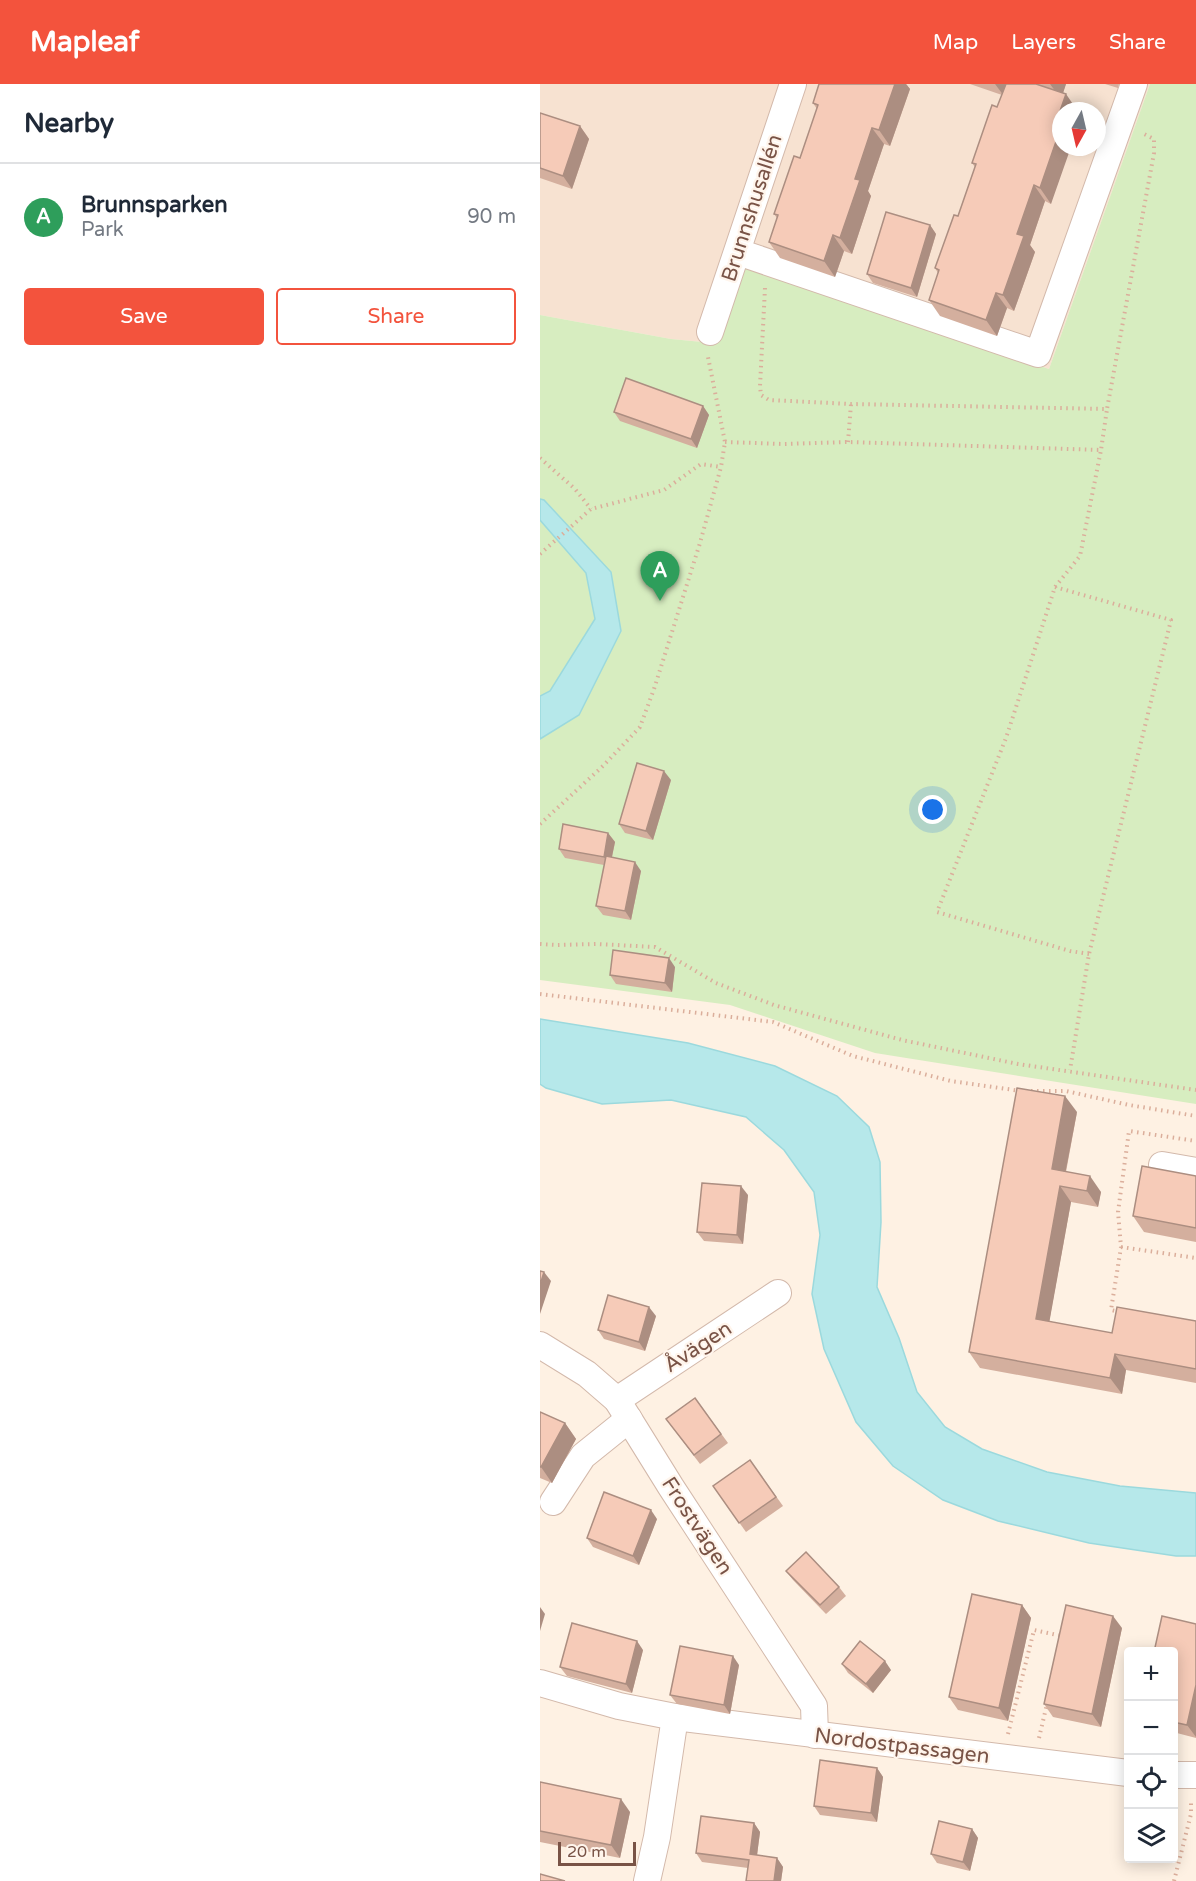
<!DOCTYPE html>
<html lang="en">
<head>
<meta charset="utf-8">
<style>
	body { margin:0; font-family:"Varela Round",sans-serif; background:#f2f2f3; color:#1f2937 }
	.controls { position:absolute; right:18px; bottom:18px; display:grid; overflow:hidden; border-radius:6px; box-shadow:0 3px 15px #0003 }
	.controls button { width:54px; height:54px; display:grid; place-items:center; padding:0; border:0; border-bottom:2px solid #e0e1e3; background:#fff; color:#1f2937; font:30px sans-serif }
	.compass { position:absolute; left:512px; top:18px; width:54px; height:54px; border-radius:50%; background:#fff; box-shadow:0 3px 15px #0003; rotate:188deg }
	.scale { position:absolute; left:18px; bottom:15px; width:78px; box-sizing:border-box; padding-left:6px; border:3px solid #795346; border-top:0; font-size:16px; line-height:21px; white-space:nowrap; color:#795346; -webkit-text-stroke:4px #fff5ec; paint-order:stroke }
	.you { position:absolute; left:393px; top:726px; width:21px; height:21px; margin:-15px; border:4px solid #fff; border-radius:50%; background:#1a73e8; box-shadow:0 0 0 9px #1a73e833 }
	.badge { display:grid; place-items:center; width:39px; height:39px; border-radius:50%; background:#f3533d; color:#fff; font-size:20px; font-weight:700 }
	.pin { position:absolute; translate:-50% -50px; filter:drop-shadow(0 2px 3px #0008) }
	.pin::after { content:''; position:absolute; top:32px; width:21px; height:18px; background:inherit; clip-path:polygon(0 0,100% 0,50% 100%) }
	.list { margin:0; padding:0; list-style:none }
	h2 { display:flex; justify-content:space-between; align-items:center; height:78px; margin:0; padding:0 24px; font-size:26px }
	h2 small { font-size:20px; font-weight:400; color:#747a83 }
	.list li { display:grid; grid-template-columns:39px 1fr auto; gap:18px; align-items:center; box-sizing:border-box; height:108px; padding:0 24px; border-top:2px solid #e0e1e3 }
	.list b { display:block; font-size:22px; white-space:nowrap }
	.list p { margin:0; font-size:20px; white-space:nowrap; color:#747a83 }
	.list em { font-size:20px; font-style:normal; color:#747a83 }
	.actions { display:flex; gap:12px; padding:18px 24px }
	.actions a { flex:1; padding:14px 0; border:2px solid #f3533d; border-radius:6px; text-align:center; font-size:21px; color:#f3533d }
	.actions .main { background:#f3533d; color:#fff }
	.icon { flex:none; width:33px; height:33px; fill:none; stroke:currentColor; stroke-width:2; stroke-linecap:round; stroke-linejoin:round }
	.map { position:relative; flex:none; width:656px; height:1797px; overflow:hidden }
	header { display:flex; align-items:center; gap:36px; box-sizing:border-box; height:84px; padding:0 30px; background:#f3533d; color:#fff }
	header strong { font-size:28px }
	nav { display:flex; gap:33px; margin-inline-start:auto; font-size:21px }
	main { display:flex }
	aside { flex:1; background:#fff }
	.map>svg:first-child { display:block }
	.residential { fill:#f7e2d1; fill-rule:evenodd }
	.green { fill:#d7edc0 }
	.water { fill:#b6e8ea; stroke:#9bd9dd; stroke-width:1.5 }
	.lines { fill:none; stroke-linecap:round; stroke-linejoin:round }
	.minor-casing { stroke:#d3b9ab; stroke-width:28 }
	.path { stroke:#dbae9b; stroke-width:4; stroke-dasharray:1.5 4.5; stroke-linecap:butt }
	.minor { stroke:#fff; stroke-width:26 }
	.wall { fill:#d4af9e }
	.shaded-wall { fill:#ac8e81 }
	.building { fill:#f6cbb8; stroke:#ac8e81; stroke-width:1.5 }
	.labels { text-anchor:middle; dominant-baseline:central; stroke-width:4.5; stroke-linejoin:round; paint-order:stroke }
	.street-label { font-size:21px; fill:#795346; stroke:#fff5ec }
</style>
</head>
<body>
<header>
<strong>Mapleaf</strong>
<nav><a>Map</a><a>Layers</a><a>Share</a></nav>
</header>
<main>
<aside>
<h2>Nearby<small></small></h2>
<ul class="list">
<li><span class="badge" style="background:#2e9e5b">A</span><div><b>Brunnsparken</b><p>Park</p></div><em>90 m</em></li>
</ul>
<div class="actions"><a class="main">Save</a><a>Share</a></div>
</aside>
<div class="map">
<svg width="656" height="1797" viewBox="0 0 656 1797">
	<rect width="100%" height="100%" fill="#fef1e3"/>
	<path class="residential" d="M0 0H610L509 285 203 183 173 259 131 255 0 231ZM521 27H557V63H521Z"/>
	<g class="green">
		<path d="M610 0H656V1020L335 969 190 921 0 896V655L39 631 81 546 4 416 0 415V231L131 255 173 259 203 183 509 285Z"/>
		<path d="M0 436 46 489 55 535 10 607 0 612Z"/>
	</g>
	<g class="water">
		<path d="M0 415 4 416 71 488 81 547 39 631 0 655V612L10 607 55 535 46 489 0 436Z"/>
		<path d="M0 935 148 959 235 982 297 1012 329 1043 340 1078 341 1138 337 1203 359 1254 377 1308 405 1343 442 1365 507 1388 580 1402 656 1409V1472H636L549 1459 458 1437 403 1416 353 1382 316 1338 284 1265 272 1210 280 1151 274 1108 244 1066 206 1033 131 1016 62 1020 6 1004 0 1000Z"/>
	</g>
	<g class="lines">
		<defs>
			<g id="minor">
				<path d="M198 168 498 270 594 0"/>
				<path d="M170 248 253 0"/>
				<path d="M622 1081 656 1087"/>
				<path d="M0 1261 47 1290 77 1316 131 1403 274 1622 275 1651"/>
				<path d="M77 1316 238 1209"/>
				<path d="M13 1418 43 1372 89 1335"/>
				<path d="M0 1599 79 1622 135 1633 588 1689"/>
				<path d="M634 1691H656"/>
				<path d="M107 1797 117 1753 135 1633"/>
			</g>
		</defs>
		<use href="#minor" class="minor-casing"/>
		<g class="path">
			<path d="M225 204 220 302 221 311 229 316 311 320 567 325 614 69V55L602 49"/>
			<path d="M185 358 244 360 308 358 561 366 567 325"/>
			<path d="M308 358 311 320"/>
			<path d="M0 374 35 405 51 425"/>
			<path d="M0 470 51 425 124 406 161 380 181 383"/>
			<path d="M515 503 631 536 549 870 530 986"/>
			<path d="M0 740 63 682 100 643 114 605 160 459 181 383 185 358 168 273"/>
			<path d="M0 860 16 861 57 860 115 863 176 899 234 921 362 956 478 980 656 1006"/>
			<path d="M549 870 530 867 397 828 466 654 515 503 540 472 561 366"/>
			<path d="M0 910 233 938 313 972 411 997 481 1007"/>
			<path d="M491 1007H526L589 1021 656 1032"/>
			<path d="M581 1163 656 1174"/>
			<path d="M580 1228 571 1226 581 1163 578 1128 589 1047 656 1057"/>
			<path d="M468 1650 494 1546 522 1552"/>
			<path d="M499 1654 507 1620"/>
			<path d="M634 1797 651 1730V1716"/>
		</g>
		<use href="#minor" class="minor"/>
	</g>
	<g class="wall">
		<path d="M279 0H366L370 5 350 62 344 60 328 107 331 112 312 170 304 167 295 193 240 174 229 158 237 134 234 130 260 74 277 25 273 19Z"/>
		<path d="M430 0H526L523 9 537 26V27H521L511 120 505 117 490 161 495 168 474 227 467 224 457 252 400 232 389 216 398 189 395 184 418 132 435 83 432 79 457 23 462 11Z"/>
		<path d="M565 0H579L578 4Z"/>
		<path d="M0 29 40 42 49 55 32 105 0 94Z"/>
		<path d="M390 141 396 150 377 213 333 199 327 190Z"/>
		<path d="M163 322 169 331 157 364 80 337 74 328Z"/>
		<path d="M131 696 113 756 85 749 79 740Z"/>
		<path d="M68 749 75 758 72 773 101 787 91 836 63 831 56 822 64 781 25 774 19 765Z"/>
		<path d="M135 883 132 908 76 900 70 891Z"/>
		<path d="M537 1028 526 1088 561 1108 558 1123 531 1118 509 1238 572 1249 656 1237V1299L586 1286 582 1310 440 1284 429 1268Z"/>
		<path d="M656 1092V1158L604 1148 593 1132Z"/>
		<path d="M208 1111 203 1160 164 1157 157 1148Z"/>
		<path d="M116 1232 105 1267 64 1255 58 1246Z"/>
		<path d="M155 1314 188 1359 160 1380 126 1335Z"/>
		<path d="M0 1328 25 1339 36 1355 12 1399 0 1394Z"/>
		<path d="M210 1376 243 1422 206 1448 173 1402Z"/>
		<path d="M117 1435 99 1481 53 1463 47 1454Z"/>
		<path d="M246 1487 299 1503 306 1512 286 1530 253 1496Z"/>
		<path d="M482 1521 491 1534 468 1637 418 1626 409 1613Z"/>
		<path d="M656 1540V1654L633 1648V1568Z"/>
		<path d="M582 1544 561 1643 513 1633 504 1620Z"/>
		<path d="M103 1566 92 1609 27 1592 20 1583Z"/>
		<path d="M302 1580 351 1586 333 1609 308 1589Z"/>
		<path d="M199 1581 190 1630 137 1620 130 1611Z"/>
		<path d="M337 1684 343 1693 337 1738 280 1731 274 1722Z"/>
		<path d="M0 1698 90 1728 80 1774 0 1758Z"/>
		<path d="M214 1739 220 1748 217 1771 237 1774 243 1783 241 1797H206L208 1784 162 1778 156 1769Z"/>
		<path d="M432 1745 438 1754 430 1787 397 1779 391 1770Z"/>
	</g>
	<g class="shaded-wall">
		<path d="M355 0H366L370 5 350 62 339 46Z"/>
		<path d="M455 0H468L464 12Z"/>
		<path d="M510 0H526L521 15Z"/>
		<path d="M526 10 537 26V27H521V63H531L511 120 500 104 514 44Z"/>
		<path d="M40 42 49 55 32 105 23 92Z"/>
		<path d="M332 44 344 60 328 107 331 112 312 170 300 154 315 95Z"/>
		<path d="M494 101 505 117 490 161 495 168 474 227 463 211 477 150Z"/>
		<path d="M390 141 396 150 377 213 371 204Z"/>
		<path d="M293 151 304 167 295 193 284 177Z"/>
		<path d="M456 209 467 224 457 252 446 236Z"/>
		<path d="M163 322 169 331 157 364 151 355Z"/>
		<path d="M124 687 131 696 113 756 106 747Z"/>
		<path d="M68 749 75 758 70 782 64 773Z"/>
		<path d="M95 778 101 787 91 836 85 827Z"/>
		<path d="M129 874 135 883 132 908 125 899Z"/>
		<path d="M525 1012 537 1028 523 1101 512 1085Z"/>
		<path d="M550 1092 561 1108 558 1123 547 1107Z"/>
		<path d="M201 1102 208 1111 203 1160 197 1151Z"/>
		<path d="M520 1102 531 1118 507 1251 496 1235Z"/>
		<path d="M4 1188 11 1197 0 1230V1201Z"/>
		<path d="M109 1223 116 1232 105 1267 99 1258Z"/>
		<path d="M575 1270 586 1286 582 1310 570 1294Z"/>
		<path d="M25 1339 36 1355 12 1399 1 1383Z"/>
		<path d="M111 1426 117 1435 99 1481 93 1472Z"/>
		<path d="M482 1521 491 1534 468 1637 459 1624Z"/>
		<path d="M0 1523 5 1530 0 1547Z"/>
		<path d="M573 1532 582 1544 561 1643 552 1630Z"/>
		<path d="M97 1557 103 1566 92 1609 86 1600Z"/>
		<path d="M193 1572 199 1581 190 1630 184 1621Z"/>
		<path d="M345 1577 351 1586 333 1609 326 1600Z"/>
		<path d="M656 1601V1653L647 1641Z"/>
		<path d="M337 1684 343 1693 337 1738 331 1729Z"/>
		<path d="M81 1715 90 1728 80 1774 71 1761Z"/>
		<path d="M214 1739 220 1748 216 1779 210 1770Z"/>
		<path d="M432 1745 438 1754 430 1787 423 1778Z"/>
		<path d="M237 1774 243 1783 241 1797H234Z"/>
	</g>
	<g class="building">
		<path d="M279 0H355L339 46 332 44 315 95 320 96 300 154 293 151 284 177 229 158 238 131 234 130 254 72 260 74 278 21 273 19Z"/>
		<path d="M466 0H496L526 10 514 44 520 46 500 104 494 101 477 150 484 152 463 211 456 209 446 236 389 216 399 186 395 184 414 131 418 132 436 80 432 79 452 21 457 23Z"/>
		<path d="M0 29 40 42 23 92 0 84Z"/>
		<path d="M346 128 390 141 371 204 327 190Z"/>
		<path d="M86 294 163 322 151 355 74 328Z"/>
		<path d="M97 679 124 687 106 747 79 740Z"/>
		<path d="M23 740 68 749 64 773 19 765Z"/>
		<path d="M66 772 95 778 85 827 56 822Z"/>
		<path d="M73 866 129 874 125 899 70 891Z"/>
		<path d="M477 1004 525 1012 512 1085 550 1092 547 1107 520 1102 496 1235 572 1249 577 1223 656 1237V1285L575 1270 570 1294 429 1268Z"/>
		<path d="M602 1082 656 1092V1144L593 1132Z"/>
		<path d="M162 1099 201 1102 197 1151 157 1148Z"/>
		<path d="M0 1187 4 1188 0 1201Z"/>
		<path d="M68 1211 109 1223 99 1258 58 1246Z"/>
		<path d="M155 1314 181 1350 154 1371 126 1335Z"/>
		<path d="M0 1328 25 1339 1 1383H0Z"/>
		<path d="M210 1376 236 1413 199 1439 173 1402Z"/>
		<path d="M64 1408 111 1426 93 1472 47 1454Z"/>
		<path d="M266 1468 299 1503 280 1521 246 1487Z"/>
		<path d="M432 1510 482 1521 459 1624 409 1613Z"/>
		<path d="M526 1521 573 1532 552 1630 504 1620Z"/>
		<path d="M622 1532 656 1540V1601L647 1641 633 1638V1568H614Z"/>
		<path d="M32 1539 97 1557 86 1600 20 1583Z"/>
		<path d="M320 1557 345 1577 326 1600 302 1580Z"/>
		<path d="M140 1562 193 1572 184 1621 130 1611Z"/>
		<path d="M280 1676 337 1684 331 1729 274 1722Z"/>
		<path d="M0 1698 81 1715 71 1761 0 1747Z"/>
		<path d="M161 1732 214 1739 210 1770 237 1774 234 1797H206L209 1776 156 1769Z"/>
		<path d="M399 1737 432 1745 423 1778 391 1770Z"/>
		<path d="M0 1790 25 1797H0Z"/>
	</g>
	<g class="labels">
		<g class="street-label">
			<text transform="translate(212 124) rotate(-72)">Brunnshusallén</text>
			<text transform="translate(158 1263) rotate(-33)">Åvägen</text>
			<text transform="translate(157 1442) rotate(57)">Frostvägen</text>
			<text transform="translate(362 1662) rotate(7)">Nordostpassagen</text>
		</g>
	</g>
</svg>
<div class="controls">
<button>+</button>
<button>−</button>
<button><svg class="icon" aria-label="locate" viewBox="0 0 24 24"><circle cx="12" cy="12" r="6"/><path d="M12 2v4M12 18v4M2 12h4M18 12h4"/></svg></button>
<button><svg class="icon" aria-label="layers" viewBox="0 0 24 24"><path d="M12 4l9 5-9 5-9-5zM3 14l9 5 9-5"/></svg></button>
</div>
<svg class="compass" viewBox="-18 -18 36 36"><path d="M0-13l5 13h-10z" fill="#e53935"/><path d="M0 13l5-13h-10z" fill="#747a83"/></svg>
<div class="scale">20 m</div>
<div class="you"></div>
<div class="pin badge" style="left:120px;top:517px;background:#2e9e5b">A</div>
</div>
</main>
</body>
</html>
